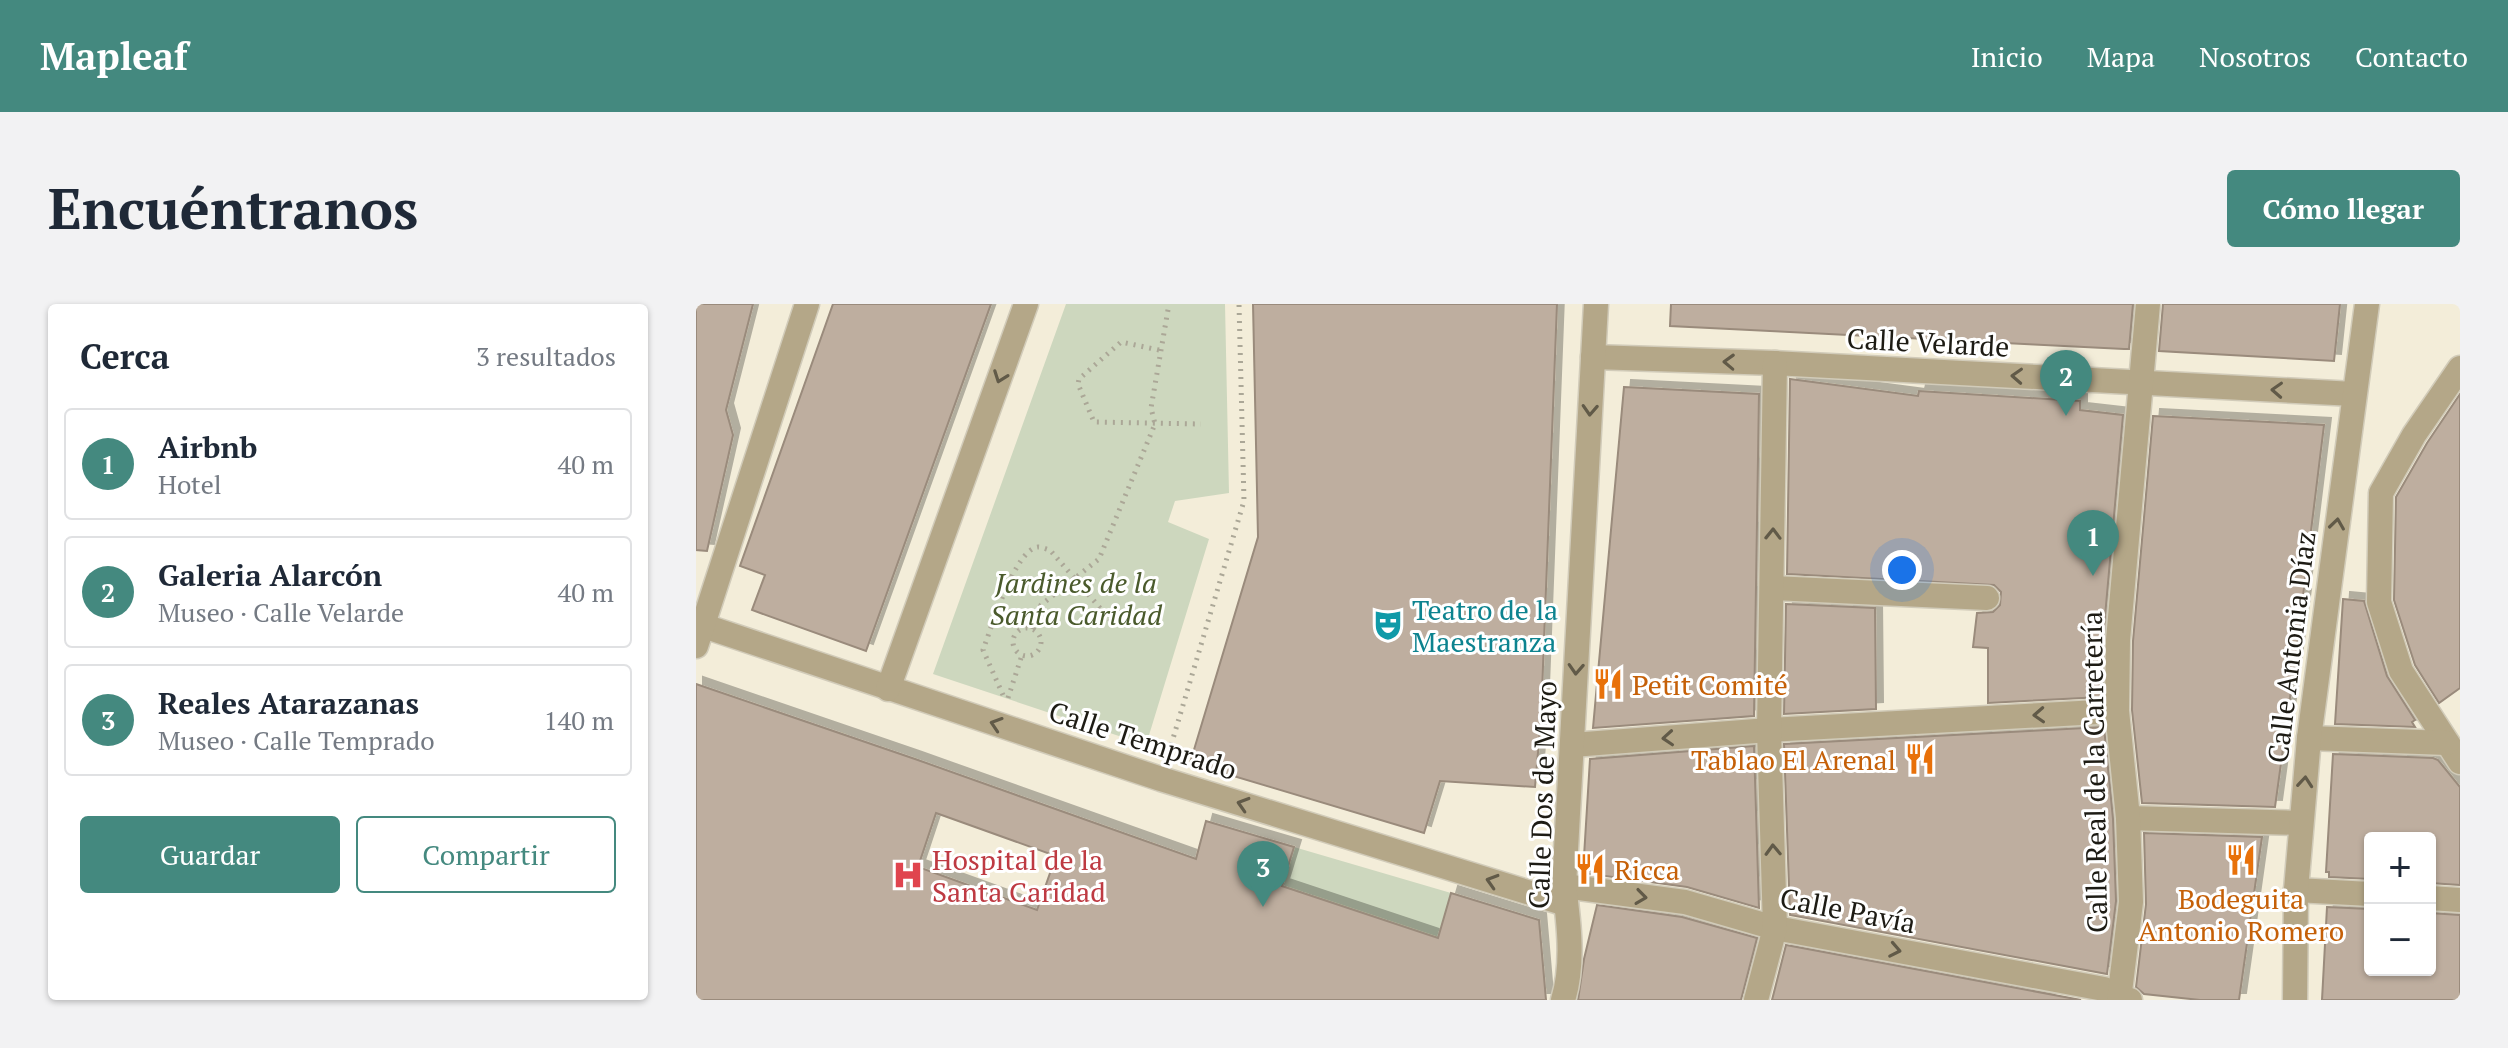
<!DOCTYPE html>
<html lang="es">
<head>
<meta charset="utf-8">
<style>
	body { margin:0; font-family:"PT Serif",serif; background:#f2f2f3; color:#1f2937 }
	.controls { position:absolute; right:24px; bottom:24px; display:grid; overflow:hidden; border-radius:8px; box-shadow:0 2px 6px #0004 }
	.controls button { width:72px; height:72px; display:grid; place-items:center; padding:0; border:0; border-bottom:2px solid #e0e1e3; background:#fff; color:#1f2937; font:40px sans-serif }
	.you { position:absolute; left:1206px; top:266px; width:28px; height:28px; margin:-20px; border:6px solid #fff; border-radius:50%; background:#1a73e8; box-shadow:0 0 0 12px #1a73e833 }
	.badge { display:grid; place-items:center; width:52px; height:52px; border-radius:50%; background:#44897f; color:#fff; font-size:26px; font-weight:700 }
	.pin { position:absolute; translate:-50% -66px; filter:drop-shadow(0 2px 4px #0008) }
	.pin::after { content:''; position:absolute; top:42px; width:28px; height:24px; background:inherit; clip-path:polygon(0 0,100% 0,50% 100%) }
	.list { margin:0; padding:0; list-style:none }
	h2 { display:flex; justify-content:space-between; align-items:center; height:104px; margin:0; padding:0 32px; font-size:34px }
	h2 small { font-size:26px; font-weight:400; color:#747a83 }
	.list li { display:grid; grid-template-columns:52px 1fr auto; gap:24px; align-items:center; box-sizing:border-box; height:112px; margin:0 16px 16px; padding:0 16px; border:2px solid #e0e1e3; border-radius:8px }
	.list b { display:block; font-size:30px; white-space:nowrap }
	.list p { margin:0; font-size:26px; white-space:nowrap; color:#747a83 }
	.list em { font-size:26px; font-style:normal; color:#747a83 }
	.actions { display:flex; gap:16px; padding:24px 32px }
	.actions a { flex:1; padding:18px 0; border:2px solid #44897f; border-radius:8px; text-align:center; font-size:28px; color:#44897f }
	.actions .main { background:#44897f; color:#fff }
	.map { position:relative; flex:none; width:1764px; height:696px; overflow:hidden; border-radius:8px }
	header { display:flex; align-items:center; gap:48px; box-sizing:border-box; height:112px; padding:0 40px; background:#44897f; color:#fff }
	header strong { font-size:38px }
	nav { display:flex; gap:44px; margin-inline-start:auto; font-size:28px }
	.intro { display:flex; align-items:center; justify-content:space-between; box-sizing:border-box; height:192px; padding:0 48px }
	h1 { margin:0; font-size:56px }
	.button { padding:20px 36px; border-radius:8px; background:#44897f; color:#fff; font-size:28px; font-weight:700 }
	main { display:flex; gap:48px; padding:0 48px }
	aside { flex:1; background:#fff; border-radius:8px; box-shadow:0 2px 6px #0004 }
	.map>svg:first-child { display:block }
	.green { fill:#cdd7be }
	.building { fill:#beae9f; stroke:#9a8b7c; stroke-width:2; fill-rule:evenodd; filter:url(#shadow) }
	.lines { fill:none; stroke-linecap:round; stroke-linejoin:round }
	.minor-casing { stroke:#d1cbb9; stroke-width:27 }
	.path { stroke:#aba797; stroke-width:5; stroke-dasharray:2 6; stroke-linecap:butt }
	.minor { stroke:#b4a788; stroke-width:24 }
	.oneway { stroke:#615a48 }
	.labels { text-anchor:middle; dominant-baseline:central; stroke-width:6; stroke-linejoin:round; paint-order:stroke }
	.street-label { font-size:28px; fill:#1d1b14; stroke:#fff }
	.park-label { font-size:28px; font-style:italic; fill:#4a5a2c; stroke:#fff }
	.culture-label { font-size:28px; fill:#0d838f; stroke:#fff; text-anchor:start }
	.food-label { font-size:28px; fill:#c56008; stroke:#fff; text-anchor:start }
	.health-label { font-size:28px; fill:#be3a42; stroke:#fff; text-anchor:start }
</style>
</head>
<body>
<header>
<strong>Mapleaf</strong>
<nav><a>Inicio</a><a>Mapa</a><a>Nosotros</a><a>Contacto</a></nav>
</header>
<div class="intro"><h1>Encuéntranos</h1><a class="button">Cómo llegar</a></div>
<main>
<aside>
<h2>Cerca<small>3 resultados</small></h2>
<ul class="list">
<li><span class="badge">1</span><div><b>Airbnb</b><p>Hotel</p></div><em>40 m</em></li>
<li><span class="badge">2</span><div><b>Galeria Alarcón</b><p>Museo · Calle Velarde</p></div><em>40 m</em></li>
<li><span class="badge">3</span><div><b>Reales Atarazanas</b><p>Museo · Calle Temprado</p></div><em>140 m</em></li>
</ul>
<div class="actions"><a class="main">Guardar</a><a>Compartir</a></div>
</aside>
<div class="map">
<svg width="1764" height="696" viewBox="0 0 1764 696">
	<defs>
		<filter id="shadow"><feDropShadow dx="7" dy="-7" stdDeviation="0" flood-color="#0004"/></filter>
	</defs>
	<rect width="100%" height="100%" fill="#f3edd9"/>
	<g class="green">
		<path d="M370 0H529L533 189 479 197 472 218 513 235 450 441 237 370Z"/>
		<path d="M598 543 755 589 742 634 586 582Z"/>
	</g>
	<g class="building">
		<path d="M0 0H57L30 106 37 131 11 247 0 246Z"/>
		<path d="M137 0H295L170 347 56 306 69 271 44 262Z"/>
		<path d="M557 0H861L845 414 839 483 744 477 728 529 494 459 562 233Z"/>
		<path d="M975 0H1437L1433 45H1428L974 22Z"/>
		<path d="M1467 0H1644L1638 57 1463 47Z"/>
		<path d="M1094 75 1222 92 1223 87 1384 97V106L1427 111 1407 335 1406 393 1292 399V344L1277 343 1281 309 1297 308 1304 301 1305 288 1298 281 1091 270Z"/>
		<path d="M928 83 1063 90 1058 412 897 424Z"/>
		<path d="M1764 90V384L1743 399 1719 361 1698 296 1700 193 1731 139Z"/>
		<path d="M1457 112 1628 121 1607 292H1608L1579 503 1446 499 1436 406 1437 337Z"/>
		<path d="M1647 295 1668 297 1691 372 1719 416 1716 418 1719 423 1639 420Z"/>
		<path d="M1090 300 1179 304 1180 405 1088 410Z"/>
		<path d="M0 380 219 455 500 555 510 517 598 543 586 582 742 634 755 589 843 616 850 696H0ZM240 509 360 552 341 606 222 563Z"/>
		<path d="M1408 423 1417 515 1420 597 1411 670 1094 611 1088 440Z"/>
		<path d="M1058 442 1063 604 991 583 887 569 894 455Z"/>
		<path d="M1637 450 1737 454 1742 456 1764 483V581L1734 579V534H1674V575L1633 573V568H1630Z"/>
		<path d="M1448 529 1566 533 1543 696H1504L1448 690 1440 683 1450 600Z"/>
		<path d="M901 601 986 613 1061 634 1045 696H882L888 655Z"/>
		<path d="M1631 603 1674 605V666H1734V609L1764 611V696H1626Z"/>
		<path d="M1090 641 1385 696H1076Z"/>
	</g>
	<g class="lines">
		<defs>
			<g id="minor">
				<path d="M897 53 1079 59 1658 90"/>
				<path d="M1764 64 1718 131 1685 189 1683 298 1705 367 1764 458"/>
				<path d="M1076 284 1291 294"/>
				<path d="M8 322 465 475 870 600"/>
				<path d="M0 342 111 0"/>
				<path d="M192 385 330 0"/>
				<path d="M1613 434 1751 439"/>
				<path d="M876 441 1073 426 1421 407"/>
				<path d="M1432 514 1605 519"/>
				<path d="M868 582 989 598 1079 624 1408 685 1424 694 1434 696"/>
				<path d="M1600 586 1674 590"/>
				<path d="M1734 594 1764 596"/>
				<path d="M867 696C878 661 873 619 868 582L900 0"/>
				<path d="M1060 696 1079 624 1073 426 1079 59"/>
				<path d="M1423 696 1435 598 1432 514 1421 407 1422 336 1452 0"/>
				<path d="M1599 696 1600 586 1613 434 1671 0"/>
			</g>
		</defs>
		<use href="#minor" class="minor-casing"/>
		<g class="path">
			<path d="M463 46 425 38 383 75 382 80 398 118 505 120"/>
			<circle cx="331" cy="338" r="14"/>
			<path d="M336 325 345 301 403 255 459 120 455 104 473 0"/>
			<path d="M307 391 287 346C295 325 319 245 342 243 346 243 350 245 354 246L417 319"/>
			<path d="M312 394 326 351"/>
			<path d="M473 448 548 197 543 0"/>
		</g>
		<use href="#minor" class="minor"/>
	</g>
	<defs><path id="oneway-chevron" d="M-2-3.5L2.5 0L-2 3.5" fill="none" stroke-width="1.6" stroke-linecap="round" stroke-linejoin="round" transform="scale(2)"/></defs>
	<g class="oneway">
		<use href="#oneway-chevron" transform="translate(1033 58) rotate(-178)"/>
		<use href="#oneway-chevron" transform="translate(1321 72) rotate(-177)"/>
		<use href="#oneway-chevron" transform="translate(304 73) rotate(110)"/>
		<use href="#oneway-chevron" transform="translate(1581 86) rotate(-177)"/>
		<use href="#oneway-chevron" transform="translate(894 106) rotate(93)"/>
		<use href="#oneway-chevron" transform="translate(1641 220) rotate(-82)"/>
		<use href="#oneway-chevron" transform="translate(1077 230) rotate(-89)"/>
		<use href="#oneway-chevron" transform="translate(880 365) rotate(93)"/>
		<use href="#oneway-chevron" transform="translate(1343 411) rotate(177)"/>
		<use href="#oneway-chevron" transform="translate(300 420) rotate(-162)"/>
		<use href="#oneway-chevron" transform="translate(972 434) rotate(176)"/>
		<use href="#oneway-chevron" transform="translate(1609 478) rotate(-85)"/>
		<use href="#oneway-chevron" transform="translate(547 500) rotate(-163)"/>
		<use href="#oneway-chevron" transform="translate(1077 546) rotate(-92)"/>
		<use href="#oneway-chevron" transform="translate(796 577) rotate(-163)"/>
		<use href="#oneway-chevron" transform="translate(945 593) rotate(8)"/>
		<use href="#oneway-chevron" transform="translate(1199 646) rotate(11)"/>
	</g>
	<defs>
		<symbol id="theatre-bare" viewBox="-9 -9 18 18"><path d="M-5-5.5Q0-4 5-5.5V0Q5 5 0 6Q-5 5-5 0ZM-3.3-2.5H-1v1.5H-3.3ZM1-2.5H3.3v1.5H1ZM-2.8 1Q0 5.5 2.8 1Z" fill="#0f9aa8" stroke="#fff" stroke-width="2.5" paint-order="stroke"/></symbol>
		<symbol id="restaurant-bare" viewBox="-9 -9 18 18"><path d="M-5-6h1v4h1v-4h1v4h1v-4h1v5L-1.5 .5V6h-2V.5L-5-1ZM5-6V6H3V1.5H1.5Q1.5-4 5-6Z" fill="#e8710a" stroke="#fff" stroke-width="2.5" paint-order="stroke"/></symbol>
		<symbol id="hospital-bare" viewBox="-9 -9 18 18"><path d="M-5-5h3v3.5h4V-5h3V5h-3V1.5h-4V5h-3Z" fill="#e0444e" stroke="#fff" stroke-width="2.5" paint-order="stroke"/></symbol>
	</defs>
	<g fill-rule="evenodd">
		<use href="#theatre-bare" x="670" y="299" width="44" height="44"/>
		<use href="#restaurant-bare" x="890" y="358" width="44" height="44"/>
		<use href="#restaurant-bare" x="1202" y="433" width="44" height="44"/>
		<use href="#restaurant-bare" x="1523" y="534" width="44" height="44"/>
		<use href="#restaurant-bare" x="872" y="543" width="44" height="44"/>
		<use href="#hospital-bare" x="190" y="549" width="44" height="44"/>
	</g>
	<g class="labels">
		<g class="street-label">
			<text transform="translate(1232 38) rotate(3)">Calle Velarde</text>
			<text transform="translate(1595 343) rotate(-83)">Calle Antonia Díaz</text>
			<text transform="translate(447 436) rotate(18)">Calle Temprado</text>
			<text transform="translate(1398 468) rotate(-91)">Calle Real de la Carretería</text>
			<text transform="translate(846 491) rotate(-88)">Calle Dos de Mayo</text>
			<text transform="translate(1152 606) rotate(11)">Calle Pavía</text>
		</g>
		<g class="park-label">
			<text x="380" y="278">Jardines de la<tspan x="380" dy="32">Santa Caridad</tspan></text>
		</g>
		<g class="culture-label">
			<text x="716" y="305">Teatro de la<tspan x="716" dy="32">Maestranza</tspan></text>
		</g>
		<g class="food-label">
			<text x="936" y="380">Petit Comité</text>
			<text x="1200" y="455" text-anchor="end">Tablao El Arenal</text>
			<text x="918" y="565">Ricca</text>
			<text x="1545" y="594" text-anchor="middle">Bodeguita<tspan x="1545" dy="32">Antonio Romero</tspan></text>
		</g>
		<g class="health-label">
			<text x="236" y="555">Hospital de la<tspan x="236" dy="32">Santa Caridad</tspan></text>
		</g>
	</g>
</svg>
<div class="controls">
<button>+</button>
<button>−</button>
</div>
<div class="you"></div>
<div class="pin badge" style="left:1397px;top:272px">1</div>
<div class="pin badge" style="left:1370px;top:112px">2</div>
<div class="pin badge" style="left:567px;top:603px">3</div>
</div>
</main>
</body>
</html>
